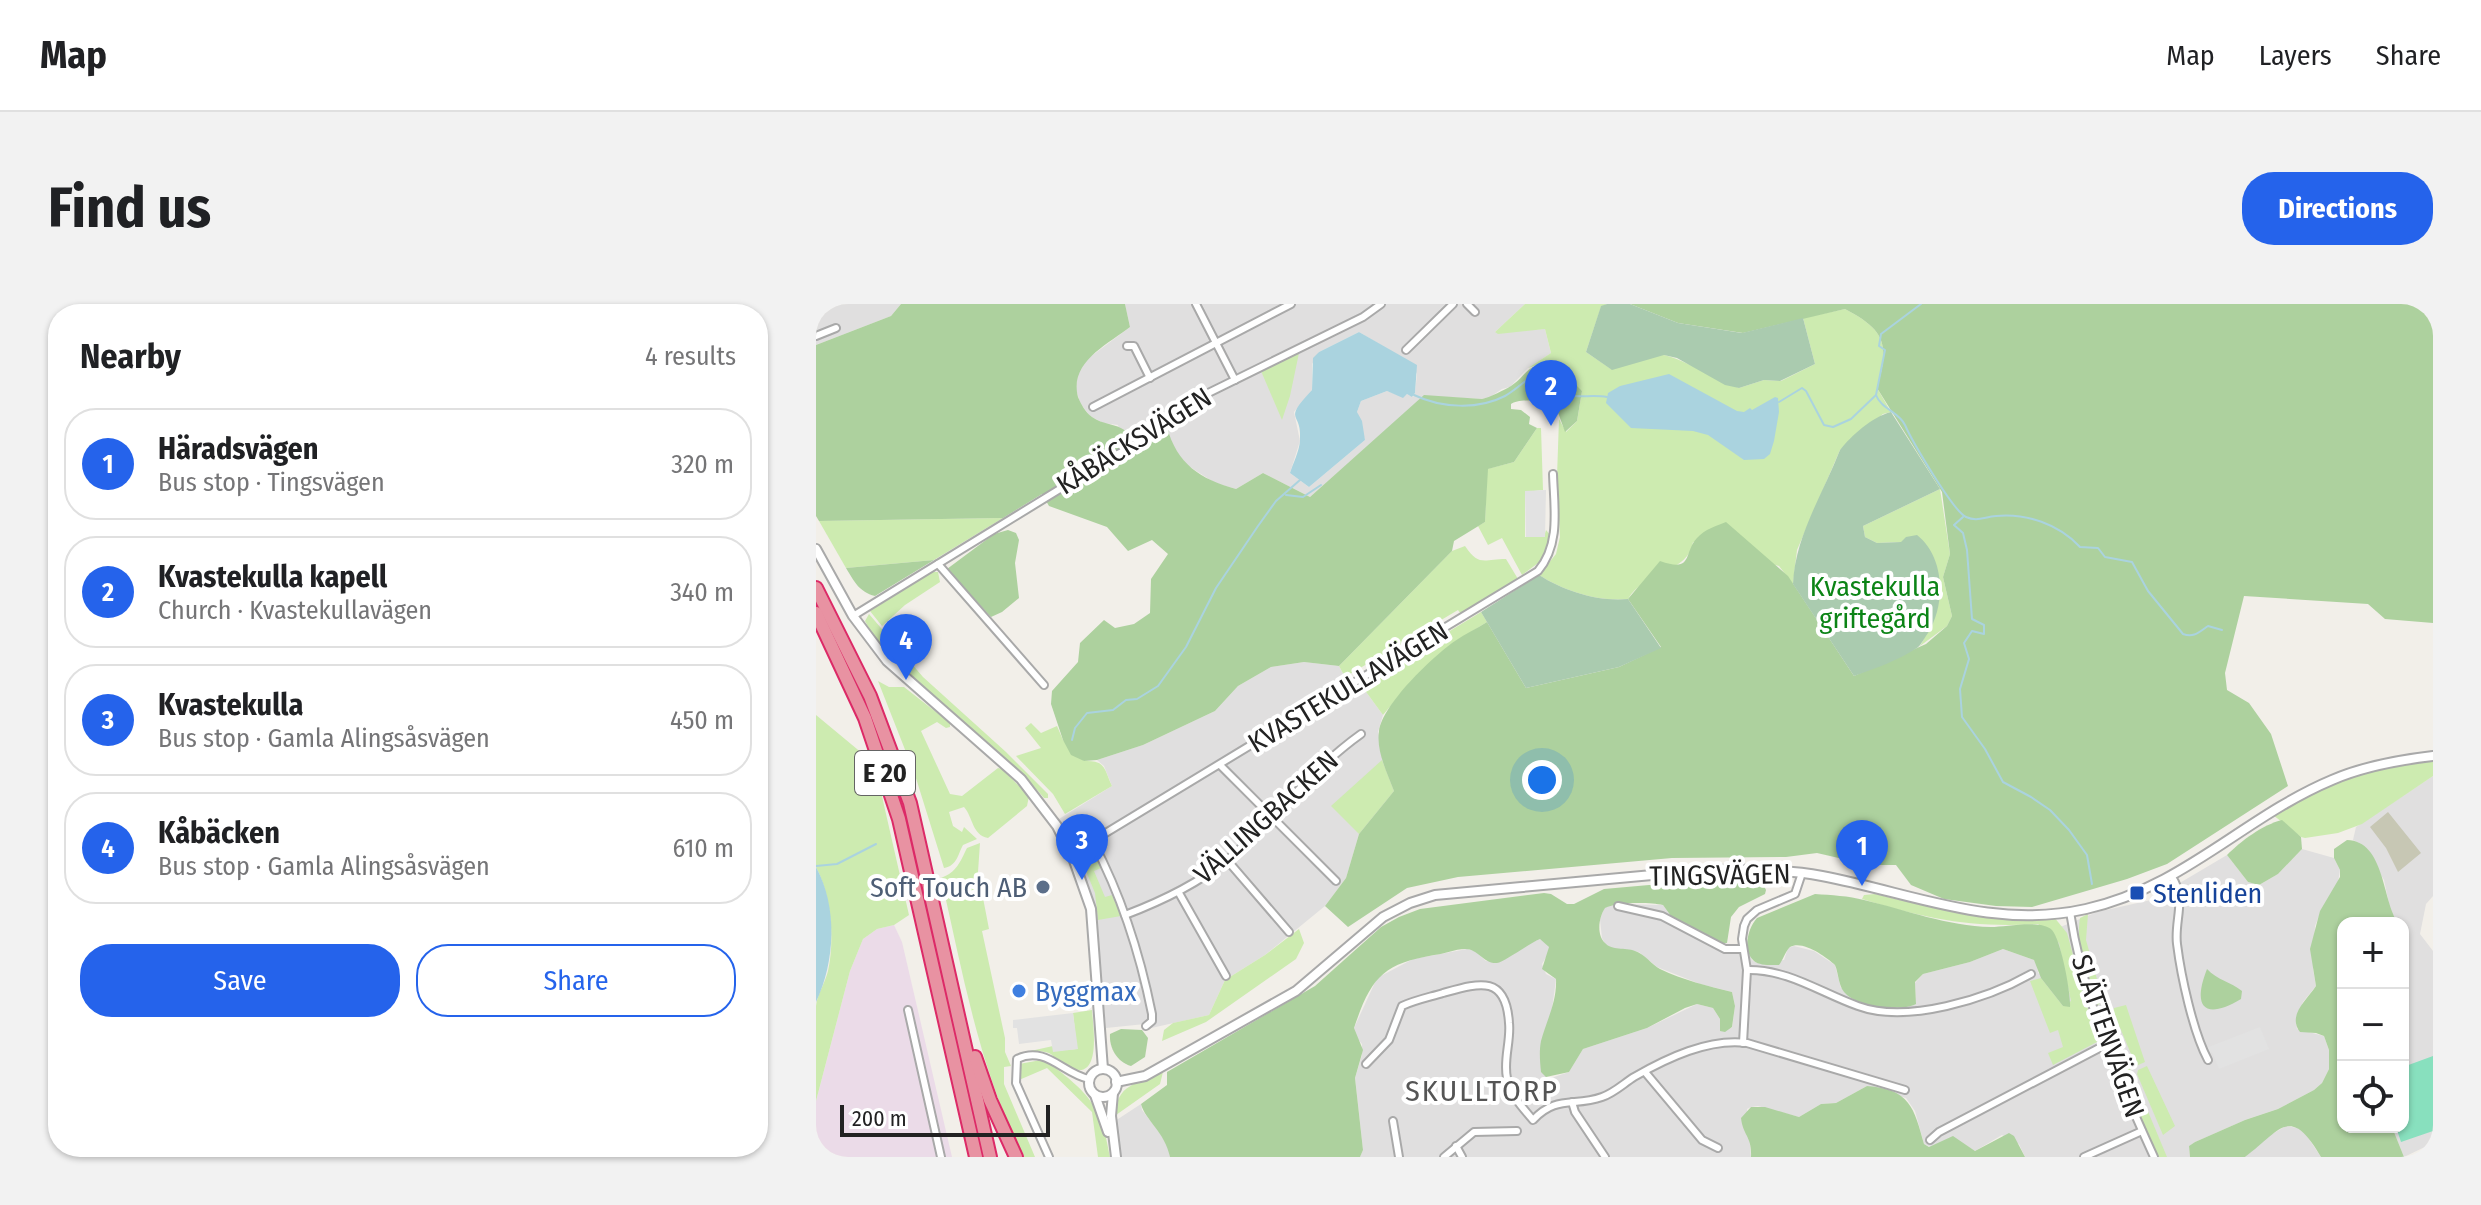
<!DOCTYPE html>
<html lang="en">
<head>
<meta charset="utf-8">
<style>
	body { margin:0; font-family:"Fira Sans Condensed",sans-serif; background:#f2f2f2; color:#202124 }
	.controls { position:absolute; right:24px; bottom:24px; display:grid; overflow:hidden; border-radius:16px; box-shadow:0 2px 6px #0004 }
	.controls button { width:72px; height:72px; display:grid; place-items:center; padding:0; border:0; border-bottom:2px solid #e0e0e0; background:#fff; color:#202124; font:40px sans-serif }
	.scale { position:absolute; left:24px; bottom:20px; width:210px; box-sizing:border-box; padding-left:8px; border:4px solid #222; border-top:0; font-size:22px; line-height:28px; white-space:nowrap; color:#222; -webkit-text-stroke:6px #fff; paint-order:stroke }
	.you { position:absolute; left:726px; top:476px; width:28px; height:28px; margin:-20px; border:6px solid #fff; border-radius:50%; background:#1a73e8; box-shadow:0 0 0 12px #1a73e833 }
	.badge { display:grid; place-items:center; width:52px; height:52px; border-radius:50%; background:#2563eb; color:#fff; font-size:26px; font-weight:700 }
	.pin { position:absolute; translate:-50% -66px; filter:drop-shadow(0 2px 4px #0008) }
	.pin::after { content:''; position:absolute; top:42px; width:28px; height:24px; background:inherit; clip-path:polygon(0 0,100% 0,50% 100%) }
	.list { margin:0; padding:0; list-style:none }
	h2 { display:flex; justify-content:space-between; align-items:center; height:104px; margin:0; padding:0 32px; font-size:34px }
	h2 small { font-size:26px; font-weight:400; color:#757577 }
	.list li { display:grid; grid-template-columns:52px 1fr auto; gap:24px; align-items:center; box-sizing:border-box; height:112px; margin:0 16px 16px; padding:0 16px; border:2px solid #e0e0e0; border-radius:32px }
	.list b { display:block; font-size:30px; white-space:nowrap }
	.list p { margin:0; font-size:26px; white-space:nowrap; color:#757577 }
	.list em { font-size:26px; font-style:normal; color:#757577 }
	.actions { display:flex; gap:16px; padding:24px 32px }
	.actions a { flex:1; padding:18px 0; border:2px solid #2563eb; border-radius:32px; text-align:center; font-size:28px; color:#2563eb }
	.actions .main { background:#2563eb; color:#fff }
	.icon { flex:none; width:44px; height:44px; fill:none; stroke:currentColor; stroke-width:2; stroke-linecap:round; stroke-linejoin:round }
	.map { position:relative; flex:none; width:1617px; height:853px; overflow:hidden; border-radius:32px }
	header { display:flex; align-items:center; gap:48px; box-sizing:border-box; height:112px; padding:0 40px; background:#fff; border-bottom:2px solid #e0e0e0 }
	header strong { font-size:38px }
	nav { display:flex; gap:44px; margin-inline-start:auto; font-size:28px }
	.intro { display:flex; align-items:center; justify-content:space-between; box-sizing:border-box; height:192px; padding:0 48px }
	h1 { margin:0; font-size:56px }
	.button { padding:20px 36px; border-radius:32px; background:#2563eb; color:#fff; font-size:28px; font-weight:700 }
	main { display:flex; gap:48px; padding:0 48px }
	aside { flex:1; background:#fff; border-radius:32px; box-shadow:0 2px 6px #0004 }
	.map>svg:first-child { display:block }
	.residential { fill:#e0dfdf; fill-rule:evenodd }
	.industrial { fill:#ebdbe8 }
	.construction { fill:#c7c7b4 }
	.grass { fill:#cdebb0 }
	.forest { fill:#add19e }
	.cemetery { fill:#aacbaf }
	.pitch { fill:#88e0be }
	.parking { fill:#e2e2e2 }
	.water { fill:#aad3df }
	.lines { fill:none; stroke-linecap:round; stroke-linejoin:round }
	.stream { stroke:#aad3df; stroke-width:2 }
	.minor-casing { stroke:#a9a9a9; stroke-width:10 }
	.tertiary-casing { stroke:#a9a9a9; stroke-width:12 }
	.motorway-casing { stroke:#dc2a67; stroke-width:16 }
	.minor { stroke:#fff; stroke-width:6 }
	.tertiary { stroke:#fff; stroke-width:8 }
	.motorway { stroke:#e892a2; stroke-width:12 }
	.service-dot { fill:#5c6f8a; stroke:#fff; stroke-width:3 }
	.transit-dot { fill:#1a4fb4; stroke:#fff; stroke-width:3 }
	.shop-dot { fill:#3f7fe0; stroke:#fff; stroke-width:3 }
	.labels { text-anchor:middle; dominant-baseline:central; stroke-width:8; stroke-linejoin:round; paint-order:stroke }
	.shield { fill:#fff; stroke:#646464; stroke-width:2 }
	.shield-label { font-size:26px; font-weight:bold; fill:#222 }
	.street-label { font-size:28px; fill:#222; stroke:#fff }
	.park-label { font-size:28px; fill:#0c8416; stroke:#fff }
	.service-label { font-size:28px; fill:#4e5e75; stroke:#fff; text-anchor:end }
	.transit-label { font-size:28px; fill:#164399; stroke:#fff; text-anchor:start }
	.shop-label { font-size:28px; fill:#366cbe; stroke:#fff; text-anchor:start }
	.neighbourhood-label { font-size:30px; letter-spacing:2px; fill:#555; stroke:#fff }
</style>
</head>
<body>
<header>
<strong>Map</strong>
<nav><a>Map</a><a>Layers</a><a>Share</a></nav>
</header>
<div class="intro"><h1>Find us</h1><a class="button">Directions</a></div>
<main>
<aside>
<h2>Nearby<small>4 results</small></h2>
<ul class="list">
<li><span class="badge">1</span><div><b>Häradsvägen</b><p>Bus stop · Tingsvägen</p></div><em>320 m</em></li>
<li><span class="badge">2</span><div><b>Kvastekulla kapell</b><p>Church · Kvastekullavägen</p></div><em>340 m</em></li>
<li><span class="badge">3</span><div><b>Kvastekulla</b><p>Bus stop · Gamla Alingsåsvägen</p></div><em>450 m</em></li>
<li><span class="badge">4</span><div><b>Kåbäcken</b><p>Bus stop · Gamla Alingsåsvägen</p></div><em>610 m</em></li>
</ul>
<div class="actions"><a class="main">Save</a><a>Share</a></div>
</aside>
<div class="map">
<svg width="1617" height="853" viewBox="0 0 1617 853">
	<rect width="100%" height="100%" fill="#f2efe9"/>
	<g class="residential">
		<path d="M0 0H85L75 12 0 41Z"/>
		<path d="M309 0H709L679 28 729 25 735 49 712 64 694 83 686 85 674 93 666 95 608 92 494 193 447 169 420 185 399 179 371 161 357 144 351 124 331 141 305 134 302 121 287 119 274 112 264 99 260 85 262 69 270 56 314 23ZM543 28 595 59 601 70 599 89 597 93 591 90 587 93 571 87 545 97 541 108 549 136 493 183 474 169 484 137 478 108 496 86V60L503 48Z"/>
		<path d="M488 358 523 362 529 373 545 381 567 411 562 428 578 487 543 530 530 574 509 602 449 651 409 676 393 711 331 725 329 720 290 724 277 595 255 536 243 515 296 482 288 462 281 456 327 441 399 407 422 382 455 363Z"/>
		<path d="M1617 472V592L1610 600 1604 630 1617 647V839L1588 853 1576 823H1587V619H1582L1575 609 1568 576 1547 541 1537 536 1540 523Z"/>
		<path d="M1486 545 1518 554 1524 566 1522 578 1505 607 1499 622 1497 665 1500 682 1487 698 1480 717 1481 725 1508 732 1513 746V765L1506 779 1498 786 1462 805 1429 816 1379 838 1373 842 1374 853H1209L1203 840 1186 831 1159 847 1137 833 1114 843 1108 840 1099 807 1090 794 1051 782 1020 799 1005 800 983 813 942 802 935 803 931 805 935 853H544L547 846 539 774 546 751V740L539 732 538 724 561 674 597 655 651 645 659 647 670 657 693 653 708 641 724 635 729 637 733 643 732 650 726 660 730 670 740 675 735 713 730 724V773H738L753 768 767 745 831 724 881 700 897 704 904 715 916 724 919 702 916 688 884 680 841 663 823 648 796 644 789 640 786 634 784 616 788 604 796 600 847 601 860 619 903 639 932 642 936 656 941 659 968 656 972 644 978 642 998 647 1019 661 1025 684 1078 703H1091L1100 699 1099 679 1107 670 1154 658 1187 645 1218 656 1221 659 1222 669 1253 688 1237 626 1281 608 1335 596 1411 551 1432 578 1443 581 1462 570Z"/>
		<path d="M325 800 326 806 352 840 354 853H303L299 817Z"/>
		<path d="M1470 822 1482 824 1489 829 1505 853H1429L1449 834Z"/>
	</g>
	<path class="industrial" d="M78 621 86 638 136 853H0V797L34 667 47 635 61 625Z"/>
	<path class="construction" d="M1572 508 1605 549 1582 568 1570 544 1554 523Z"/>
	<g class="grass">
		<path d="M709 0H791L785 3 770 48 795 65C812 61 829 54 846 51 856 50 909 78 923 84L948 76 965 77 999 60 987 14 1029 5C1069 26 1074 40 1061 84L1075 108 1067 110 1024 146 981 246 977 280 963 262 877 238C873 269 828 267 812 295 782 298 748 287 723 271L740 250 744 233 741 172 743 115 750 128 761 117 766 87 721 61 712 64 735 49 729 25 682 30 679 28Z"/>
		<path d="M483 49 474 92 466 116 445 67Z"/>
		<path d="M721 124H725L727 186 709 188V233H728L730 226 735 232 729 254 706 271 686 234 672 241 662 222 669 218 671 165 698 158Z"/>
		<path d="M1124 185 1134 250 1127 273 1136 312 1131 322 1104 342 1108 335 1085 238 1061 239 1049 233 1047 222Z"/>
		<path d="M187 214 118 256 30 264 3 217Z"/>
		<path d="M649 242C663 263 668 255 690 255L702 275 645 310 642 306 529 373 523 362 636 247Z"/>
		<path d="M116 268H122L124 278 89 301 66 322 54 307Z"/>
		<path d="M665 308 671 318C626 345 600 371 567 411L545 381Z"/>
		<path d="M53 310 107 373 190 448 232 490V494H228C190 448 139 414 96 373 78 356 60 339 49 317Z"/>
		<path d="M62 377 73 383H88L134 419V423L130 424 121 418 105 427 134 490 146 492 182 464 186 465 213 492 211 502 172 534C156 531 157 513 148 503L133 508 137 522 146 528 148 523 161 535 147 541C142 550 141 562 128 564L99 471Z"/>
		<path d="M0 411 47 450 65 488 93 611 78 621 61 625 47 635 34 667 0 797C0 765 0 734 0 702 1 691 9 679 12 667 19 636 15 591 0 563Z"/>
		<path d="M215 419 225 429 241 422 247 436 268 457C290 456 288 465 296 482L249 510 237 490 200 452 225 444 209 424Z"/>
		<path d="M566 456 578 487 543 530 515 502Z"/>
		<path d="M1617 456V472L1546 520 1522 529 1489 534 1485 533 1457 511C1510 479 1555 463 1617 456Z"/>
		<path d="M164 539 162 568 173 625 166 627 189 734V748L195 762 188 763V780L219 853H208C163 766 147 669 125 574 141 568 144 558 151 544Z"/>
		<path d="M276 548 285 564 278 567 289 593 296 591 305 612 282 616 279 589 265 555 266 551Z"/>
		<path d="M1059 590C1125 606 1169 617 1238 613L1251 629 1281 738 1237 761 1232 749 1247 743 1242 726 1234 729 1214 677 1225 674 1247 702 1255 697 1243 639 1222 620C1154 624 1111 615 1046 595L1048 591Z"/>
		<path d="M1272 610 1270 636 1286 693V697L1281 702C1272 674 1259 644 1264 614Z"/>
		<path d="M483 625 488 639 480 655 390 718 346 737 348 726 357 719 393 711 409 676 449 651Z"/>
		<path d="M1310 701 1329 758 1320 762 1297 707 1298 704Z"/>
		<path d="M276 706C277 722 286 777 255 764 232 755 243 744 210 748L237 742V747L261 745 257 709Z"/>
		<path d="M1285 706 1290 708 1293 714 1351 853H1342L1305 773 1282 707Z"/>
		<path d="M225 756 232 758C273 790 285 800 294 853H282L276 808 231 764 203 776V760Z"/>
		<path d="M1331 762 1359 822 1347 831 1321 770 1322 766Z"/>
		<path d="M347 768 344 780 300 811C299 781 322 779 347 768Z"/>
	</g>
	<g class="forest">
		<path d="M85 0H309L314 23C291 41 253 58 262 93 265 100 269 108 276 113 287 121 299 119 310 127L306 134 331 141 351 123C361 160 384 175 420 185L447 169 494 193 608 91 666 95C675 93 688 86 695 82 712 71 709 60 733 61L741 72 752 73 766 87 761 117 749 128 739 100C729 97 703 94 695 100V105L705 106 714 113 713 120 721 124 698 158 672 165 669 218 638 237 636 247 523 362 488 358 455 363 422 382 399 407 327 441 281 456 268 457 255 451 247 436 235 400 236 387 262 358 264 339 288 316 299 324 318 320 334 309 335 275 352 250 336 236 312 247 291 223 233 202 226 190 187 214 3 217 0 212V41L75 12Z"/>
		<path d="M814 0H1617V319L1569 315 1552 300 1428 292 1409 369 1411 386 1433 399 1455 430 1472 482 1351 560 1311 575 1216 603 1180 602 1128 595 1095 581 1080 561H1053L1001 549 970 553 856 554 642 573 591 584 532 623 509 602 530 574 543 530 578 487C571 468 560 447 563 427 567 400 616 353 639 337 649 330 660 325 671 318L710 384 803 363 845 343 812 295 844 257C878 269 867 249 881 234 889 225 900 222 910 218L972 272 1038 372 1110 340 1131 322 1136 312 1127 273 1134 250 1126 188 1061 84C1074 40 1069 26 1029 5L927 29 862 19Z"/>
		<path d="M192 226 200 229 203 236 199 259 203 294 186 308 175 313 131 265 178 230Z"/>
		<path d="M118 256 59 292C43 288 38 277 30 264Z"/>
		<path d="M1466 516 1485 533 1486 545 1462 570 1443 581 1432 578 1411 551C1425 537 1446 521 1466 516Z"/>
		<path d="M1531 536C1569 537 1566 596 1582 619H1527V823H1576L1588 853H1505C1474 799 1464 827 1429 853H1374L1373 842 1379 838 1429 816 1462 805 1498 786 1506 779 1513 765V746L1508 732 1500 729 1484 728C1471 711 1491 696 1500 682L1494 645 1504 607 1524 573V566L1518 554V545Z"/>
		<path d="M897 576H925L948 582 950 586 949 590 923 603 915 613 911 639H903L860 619 847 601C833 598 801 598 789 604 783 613 780 630 789 639 796 647 809 643 819 647 829 650 835 660 844 665 867 676 892 682 916 688L919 702 916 723 909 728 904 727V715L897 704 881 700 869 704 831 724 767 745 753 768 730 773 725 768C724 758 723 747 725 737 731 715 741 698 740 675L726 665 733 643 724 635C712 640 688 658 681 659 667 660 663 645 649 645 639 645 628 650 618 651 566 660 555 674 538 724L547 746 539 774 547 846 544 853H354C349 828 329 816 325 800L351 781V768L499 682 565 623 583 613 604 605 728 589 735 590 751 600H758L788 585 833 581 863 582Z"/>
		<path d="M999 590C1015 591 1033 592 1048 596 1090 606 1131 622 1175 623 1190 623 1225 615 1236 626 1245 636 1255 689 1254 703L1247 702 1225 674 1218 656 1187 645 1154 658 1107 670 1099 678 1100 700C1084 708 1045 703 1031 691 1022 684 1023 670 1019 661 1010 653 987 636 974 643 970 646 967 656 963 661 956 661 944 662 938 657 926 646 932 624 941 614Z"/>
		<path d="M1391 665C1401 676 1415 678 1426 687L1425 695C1388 717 1376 703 1391 665Z"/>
		<path d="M305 725 326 726 332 734 329 753 315 762C301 758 293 744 294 730Z"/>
		<path d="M1051 782C1094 785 1098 804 1108 840L1113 843 1137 832 1159 847 1193 829 1198 832 1209 853H935C936 832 927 832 925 814L935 803H949L983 813 1005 800 1020 799Z"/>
	</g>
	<g class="cemetery">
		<path d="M791 0H814L862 19 926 29 987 14 999 60 964 77 948 76 923 84 909 81 861 54 848 51 796 66 770 48 785 2Z"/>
		<path d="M1075 108 1124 185 1047 222 1049 233 1061 239 1085 238 1090 233 1101 231C1129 253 1130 300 1112 329 1108 334 1106 340 1101 344 1083 356 1058 365 1038 372L977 280C979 232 1007 190 1024 146 1036 131 1056 113 1075 108Z"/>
		<path d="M723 271C748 287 782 298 812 295L845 344 803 363 710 384 665 308Z"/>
	</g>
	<path class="pitch" d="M1617 752V827L1585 838 1580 823H1587V763Z"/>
	<g class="parking">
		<path d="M730 186 729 233H710L709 187Z"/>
		<path d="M257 709 262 745 237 748 235 736 203 740 201 724H197V716Z"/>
		<path d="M1444 723 1453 745 1403 765 1396 748 1392 749 1390 744Z"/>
	</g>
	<g class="water">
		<path d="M543 28 601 61 599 89 596 93 591 90 587 94 571 87 545 97 541 108 546 117 549 136 493 183 474 169C477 159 483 148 484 137 487 106 465 119 496 86L497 54 503 48Z"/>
		<path d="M853 70 921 107 928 108 934 104 936 106 959 93 962 94 963 108 958 137 954 150 948 155 928 156 892 131 877 127 815 124 790 99 792 89 804 82Z"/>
		<path d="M0 563C22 603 19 658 0 698Z"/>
	</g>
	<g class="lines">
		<g class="stream">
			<path d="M598 91C625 104 662 106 689 92 700 86 709 76 719 71 730 75 733 87 745 90 760 95 776 90 791 93"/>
			<path d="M1060 91C1065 105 1083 108 1089 121 1096 137 1137 207 1150 213 1161 218 1168 213 1180 212 1210 209 1243 220 1264 243L1282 244 1289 253 1316 258 1332 287 1367 330C1378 334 1383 328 1392 322L1406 326"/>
			<path d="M963 98 986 84 990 87 1008 121 1017 123 1035 115 1060 91 1069 46 1063 42 1065 30 1105 0"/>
			<path d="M470 191 487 193 505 181"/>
			<path d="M1147 213 1138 221 1147 229 1151 246 1156 315 1168 321V330L1156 327 1148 339 1153 355 1144 385 1146 413 1169 445 1187 478 1215 493 1234 506 1253 526 1271 551 1276 580"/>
			<path d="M256 436 259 424 271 409 297 406 310 396 321 395 342 382 370 343 400 284 442 222 460 197 484 176"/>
			<path d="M0 562 21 560 60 540"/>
		</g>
		<defs>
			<g id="minor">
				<path d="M380 0 419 76"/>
				<path d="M651 0 659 8"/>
				<path d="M0 32 20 24"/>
				<path d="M311 42H318L334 74"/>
				<path d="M590 46 637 0"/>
				<path d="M277 103 475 0"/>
				<path d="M122 260 228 381"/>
				<path d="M37 312 296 153 326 138 361 106 374 98 547 13 565 0"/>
				<path d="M404 461 520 577"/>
				<path d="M277 538C305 591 324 650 336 710V717L330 722"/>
				<path d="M255 550 722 267C745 240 738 203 737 170"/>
				<path d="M411 556 473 628"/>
				<path d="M1356 573C1371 595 1358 616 1361 640 1365 672 1377 728 1392 756"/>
				<path d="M363 589 410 672"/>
				<path d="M802 602 846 612 909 645H927"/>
				<path d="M1254 608C1267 695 1302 774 1338 853"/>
				<path d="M309 611C346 597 380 581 411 556 459 516 493 467 545 430"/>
				<path d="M931 666C972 665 1005 689 1042 702 1091 720 1171 695 1215 670"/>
				<path d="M92 706 125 853"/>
				<path d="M927 739 931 666 926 635 928 622 931 615 941 606 979 590 986 569"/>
				<path d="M550 760 573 736 586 702C599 696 614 693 627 689 663 679 690 670 693 719 695 737 687 756 691 774 694 791 707 804 717 816 740 791 758 803 786 793 798 789 807 780 818 773 851 754 893 734 931 739L1089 786"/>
				<path d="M829 768 886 836 902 844"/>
				<path d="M756 798 759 808 789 853"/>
				<path d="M577 817 583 853"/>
				<path d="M1114 836 1123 828 1289 741"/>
				<path d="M640 842 646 853"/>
				<path d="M233 853 200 779 201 755C230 741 247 770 273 775"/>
				<path d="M628 853 658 828 701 827"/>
				<path d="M1268 853 1326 827"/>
			</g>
			<g id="tertiary">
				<path d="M0 245 37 312 71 357 205 475 241 522 257 554 275 605 287 765"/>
				<circle cx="287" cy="779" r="14"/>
				<path d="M300 778 329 772 480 687 567 613 594 599 619 591 891 566C929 565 969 565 1006 572 1096 589 1176 626 1270 605 1368 583 1428 513 1516 476 1548 462 1583 456 1617 452"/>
				<path d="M297 789 295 812 300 853"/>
				<path d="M279 791 292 828"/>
			</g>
			<g id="motorway">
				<path d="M0 284 54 392 94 499 174 853"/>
				<path d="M0 309 49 414 83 515 160 853"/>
				<path d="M159 753 174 796 200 853"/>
			</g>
		</defs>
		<use href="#minor" class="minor-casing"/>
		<use href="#tertiary" class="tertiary-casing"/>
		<use href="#motorway" class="motorway-casing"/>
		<use href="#minor" class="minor"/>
		<use href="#tertiary" class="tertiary"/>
		<use href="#motorway" class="motorway"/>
	</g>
	<circle class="service-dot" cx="227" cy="583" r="8"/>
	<rect class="transit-dot" x="1313" y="581" width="16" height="16" rx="4"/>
	<circle class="shop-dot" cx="203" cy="687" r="8"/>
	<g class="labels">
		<rect class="shield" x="39" y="447" width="60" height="44" rx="6"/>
		<g class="shield-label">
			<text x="69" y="469">E 20</text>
		</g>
		<g class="street-label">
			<text transform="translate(318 137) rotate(-32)">KÅBÄCKSVÄGEN</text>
			<text transform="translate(532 383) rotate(-31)">KVASTEKULLAVÄGEN</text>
			<text transform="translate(450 513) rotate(-42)">VÄLLINGBACKEN</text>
			<text transform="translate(904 571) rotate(-1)">TINGSVÄGEN</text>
			<text transform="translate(1292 732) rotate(71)">SLÄTTENVÄGEN</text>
		</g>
		<g class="park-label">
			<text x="1059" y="282">Kvastekulla<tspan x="1059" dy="32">griftegård</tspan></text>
		</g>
		<g class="service-label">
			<text x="211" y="583">Soft Touch AB</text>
		</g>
		<g class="transit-label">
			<text x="1337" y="589">Stenliden</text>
		</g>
		<g class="shop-label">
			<text x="219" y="687">Byggmax</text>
		</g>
		<g class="neighbourhood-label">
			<text x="666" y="787">SKULLTORP</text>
		</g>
	</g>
</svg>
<div class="controls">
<button>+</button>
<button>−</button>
<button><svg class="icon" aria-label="locate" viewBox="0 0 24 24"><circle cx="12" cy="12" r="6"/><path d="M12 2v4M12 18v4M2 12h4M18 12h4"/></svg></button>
</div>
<div class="scale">200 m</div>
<div class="you"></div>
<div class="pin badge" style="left:1046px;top:582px">1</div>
<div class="pin badge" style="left:735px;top:122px">2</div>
<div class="pin badge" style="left:266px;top:576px">3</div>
<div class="pin badge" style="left:90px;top:376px">4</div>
</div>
</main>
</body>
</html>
